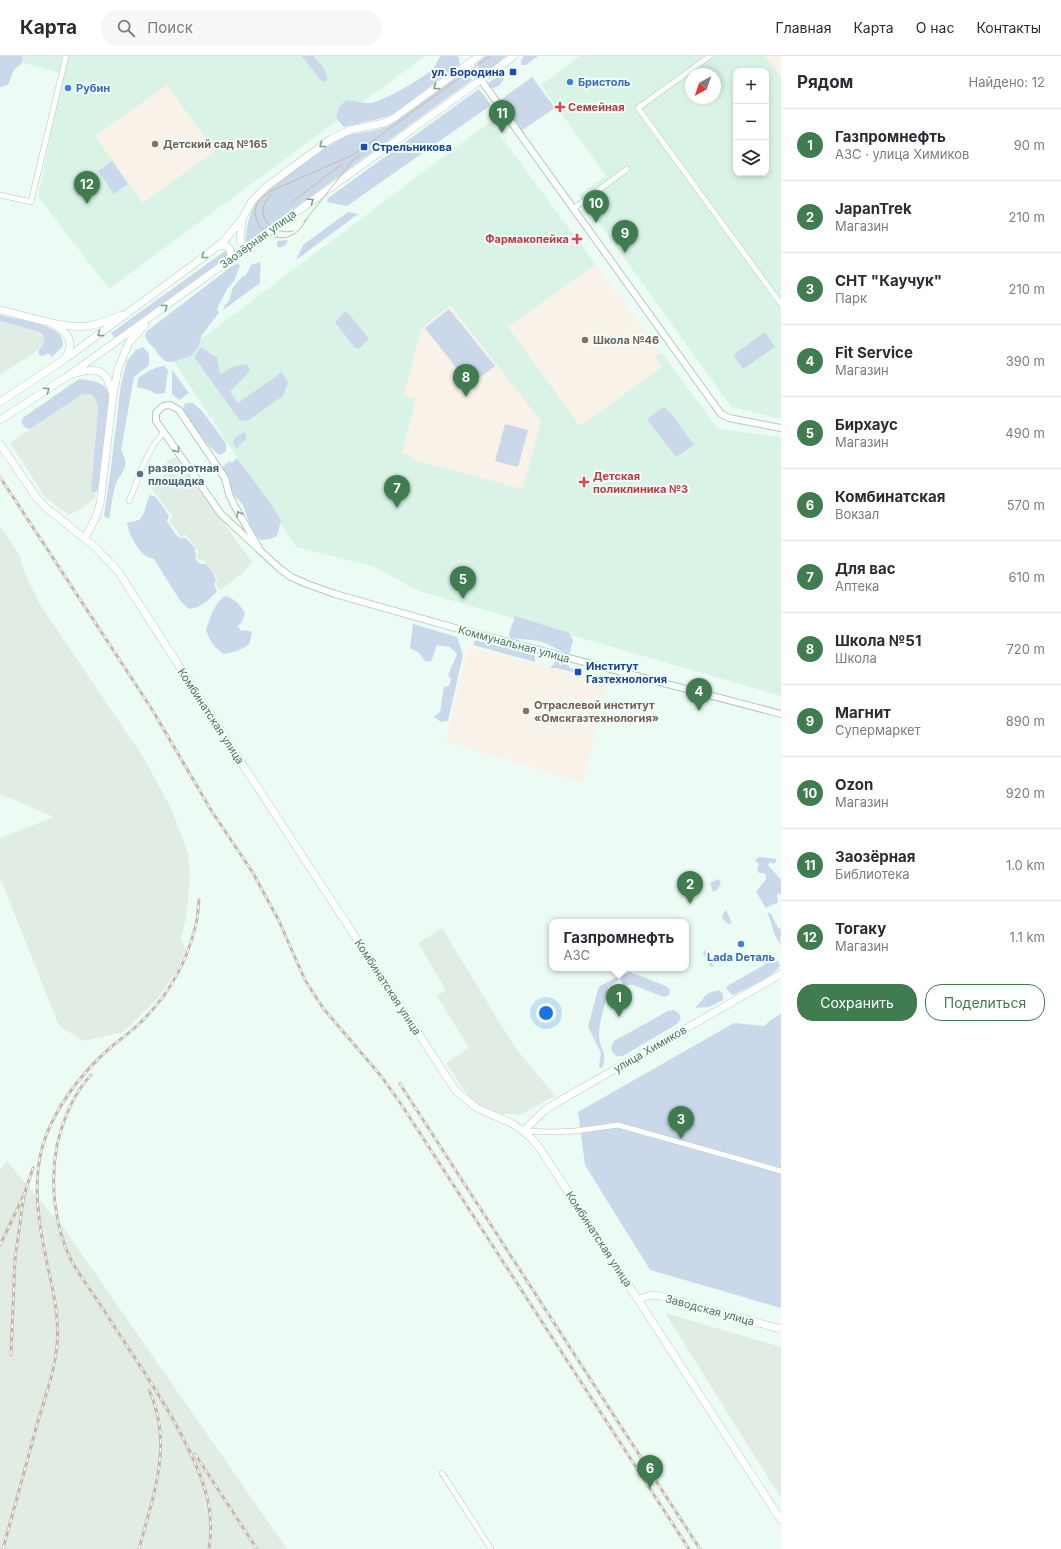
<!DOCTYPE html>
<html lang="ru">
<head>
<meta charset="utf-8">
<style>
	body { margin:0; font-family:Inter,sans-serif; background:#f7f7f7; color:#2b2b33 }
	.controls { position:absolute; right:12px; top:12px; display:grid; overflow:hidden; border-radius:8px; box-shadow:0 2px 6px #0003 }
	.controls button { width:36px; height:36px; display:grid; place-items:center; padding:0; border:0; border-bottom:1px solid #e1e1e2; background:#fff; color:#2b2b33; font:20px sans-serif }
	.compass { position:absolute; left:685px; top:12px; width:36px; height:36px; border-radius:50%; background:#fff; box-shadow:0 2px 6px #0003; rotate:220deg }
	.you { position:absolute; left:546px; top:957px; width:14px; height:14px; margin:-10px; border:3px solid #fff; border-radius:50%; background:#1a73e8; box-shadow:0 0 0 6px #1a73e833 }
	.badge { display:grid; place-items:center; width:26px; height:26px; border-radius:50%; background:#3f7c50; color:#fff; font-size:13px; font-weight:700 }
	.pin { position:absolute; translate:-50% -33px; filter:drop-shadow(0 1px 2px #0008) }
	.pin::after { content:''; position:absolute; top:21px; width:14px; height:12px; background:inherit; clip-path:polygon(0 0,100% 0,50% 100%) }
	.popup { position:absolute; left:549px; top:863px; width:140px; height:52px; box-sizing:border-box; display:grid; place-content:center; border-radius:8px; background:#fff; filter:drop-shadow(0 1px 3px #0005); font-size:13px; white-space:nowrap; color:#7c7c81 }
	.popup b { font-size:15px; color:#2b2b33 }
	.popup::after { content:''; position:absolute; left:50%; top:100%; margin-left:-8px; border:8px solid transparent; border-top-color:#fff }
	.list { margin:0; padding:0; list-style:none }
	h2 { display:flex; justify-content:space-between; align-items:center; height:52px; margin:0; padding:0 16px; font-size:17px }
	h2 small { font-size:13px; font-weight:400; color:#7c7c81 }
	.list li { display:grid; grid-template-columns:26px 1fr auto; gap:12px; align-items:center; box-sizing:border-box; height:72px; padding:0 16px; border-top:1px solid #e1e1e2 }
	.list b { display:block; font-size:15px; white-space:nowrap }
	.list p { margin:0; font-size:13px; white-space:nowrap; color:#7c7c81 }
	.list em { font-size:13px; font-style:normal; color:#7c7c81 }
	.actions { display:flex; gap:8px; padding:12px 16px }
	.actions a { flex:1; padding:9px 0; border:1px solid #3f7c50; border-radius:16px; text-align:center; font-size:14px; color:#3f7c50 }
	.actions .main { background:#3f7c50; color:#fff }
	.icon { flex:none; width:22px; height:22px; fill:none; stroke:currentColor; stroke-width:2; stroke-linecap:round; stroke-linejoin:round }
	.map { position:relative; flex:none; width:781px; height:1493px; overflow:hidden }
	header { display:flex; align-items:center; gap:24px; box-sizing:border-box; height:56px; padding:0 20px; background:#fff; border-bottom:1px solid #e1e1e2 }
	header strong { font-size:19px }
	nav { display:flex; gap:22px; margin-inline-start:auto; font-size:14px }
	.search { width:280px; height:36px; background:#f7f7f7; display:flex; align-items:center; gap:10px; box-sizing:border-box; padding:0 14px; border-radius:16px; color:#7c7c81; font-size:15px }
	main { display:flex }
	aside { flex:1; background:#fff }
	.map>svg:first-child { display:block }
	.residential { fill:#daf3e7; fill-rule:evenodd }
	.industrial { fill:#e1ece5 }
	.education { fill:#f9f2e8 }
	.green { fill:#cad8ea }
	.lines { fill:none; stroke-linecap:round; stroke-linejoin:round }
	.minor-casing { stroke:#afccba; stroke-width:6 }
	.tertiary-casing { stroke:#afccba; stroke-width:8 }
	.secondary-casing { stroke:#afd1bd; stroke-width:8 }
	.minor { stroke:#fff; stroke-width:5 }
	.tertiary { stroke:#fff; stroke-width:6 }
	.secondary { stroke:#fff; stroke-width:7 }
	.tram { stroke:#c7b8a9; stroke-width:1 }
	.rail-casing { stroke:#c7b8a9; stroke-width:3 }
	.rail { stroke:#f2fef9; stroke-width:1.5; stroke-dasharray:4.5; stroke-linecap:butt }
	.oneway { stroke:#84a08d }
	.transit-dot { fill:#1a4fb4; stroke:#f2fef9; stroke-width:1.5 }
	.shop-dot { fill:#3f7fe0; stroke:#f2fef9; stroke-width:1.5 }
	.health-dot { fill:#e0444e; stroke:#f2fef9; stroke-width:1.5 }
	.education-dot { fill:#8d6e63; stroke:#f2fef9; stroke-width:1.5 }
	.service-dot { fill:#5c6f8a; stroke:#f2fef9; stroke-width:1.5 }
	.labels { text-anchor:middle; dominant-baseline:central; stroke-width:4; stroke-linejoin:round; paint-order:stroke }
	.transit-label { font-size:11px; font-weight:bold; fill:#164399; stroke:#f2fef9; text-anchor:start }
	.shop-label { font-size:11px; font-weight:bold; fill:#366cbe; stroke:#f2fef9; text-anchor:start }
	.health-label { font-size:11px; font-weight:bold; fill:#be3a42; stroke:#f2fef9; text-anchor:start }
	.education-label { font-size:11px; font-weight:bold; fill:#785e54; stroke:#f2fef9; text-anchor:start }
	.street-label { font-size:11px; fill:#4f775c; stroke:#f2fef9 }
	.service-label { font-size:11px; font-weight:bold; fill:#4e5e75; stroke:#f2fef9; text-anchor:start }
</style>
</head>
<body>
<header>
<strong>Карта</strong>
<div class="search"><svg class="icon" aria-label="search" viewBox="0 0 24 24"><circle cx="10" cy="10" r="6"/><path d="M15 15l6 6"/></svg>Поиск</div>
<nav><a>Главная</a><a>Карта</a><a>О нас</a><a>Контакты</a></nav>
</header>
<main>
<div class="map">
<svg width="781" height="1493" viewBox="0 0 781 1493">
	<rect width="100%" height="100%" fill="#ecfcf5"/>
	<g class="residential">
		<path d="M19 0H425L109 233 38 140 63 18 17 5Z"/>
		<path d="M580 0H781V363L731 351 579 139 606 120 541 29ZM736 15H766V117H736ZM691 18H715V42H691Z"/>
		<path d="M490 66 718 373 781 381V640L416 534 375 511 296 491 173 304Z"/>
	</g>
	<g class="industrial">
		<path d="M0 265 36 275 42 280 44 285 42 290 37 295 0 319Z"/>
		<path d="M85 338 94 341 97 345 98 353 91 434 96 440 84 451 69 459 45 441 10 387 81 339Z"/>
		<path d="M175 401 252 506 243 517 220 534 215 528 218 523 203 503 200 505 195 499 199 496 185 478 181 481 169 464 173 461 149 429 171 413 166 406Z"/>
		<path d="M0 470 20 500 24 515 39 547 143 701 171 752 188 797 190 820 186 863 181 883 186 894 176 916 157 943 123 976 84 985 59 970 0 821V782L54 761 0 738Z"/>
		<path d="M442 872 514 990 555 1040 520 1059 502 1058 472 1046 446 1007 469 992 437 940 446 934 418 887Z"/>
		<path d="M7 1105 65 1174 287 1493H0V1113Z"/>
		<path d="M665 1257 781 1291V1442Z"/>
	</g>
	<g class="education">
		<path d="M765 0H781V21Z"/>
		<path d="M167 29 215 95 143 147 95 80Z"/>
		<path d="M596 208 661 297 655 302 662 311 580 370 508 271Z"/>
		<path d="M450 249 541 365 523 433 414 404 410 399 402 397 416 343 404 339 421 273Z"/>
		<path d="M468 590 553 613 558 612 608 626 583 727 445 685Z"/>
	</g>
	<g class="green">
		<path d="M0 0H22C24 10 17 9 13 16 11 20 10 25 8 29L0 31Z"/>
		<path d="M302 0H313C320 8 329 15 327 26L320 24Z"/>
		<path d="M441 0H457L459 1 460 8 390 60 344 71 336 62 339 51 346 44C354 44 364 48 371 47 383 45 424 22 433 13 436 9 437 4 441 0Z"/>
		<path d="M485 0H506C499 5 488 18 479 13L477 7Z"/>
		<path d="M524 0H538L526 9H522L521 6 522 2Z"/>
		<path d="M466 15 472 24 246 187 245 185C247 171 249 155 258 144 266 132 281 124 293 115 310 104 326 90 344 81 358 75 373 77 388 70Z"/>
		<path d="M500 19 503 20 504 23 499 30 493 32 488 30 489 26Z"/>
		<path d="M532 21 555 52 521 75 499 45Z"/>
		<path d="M479 33 491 49 347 150 327 146 328 142Z"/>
		<path d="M112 105 128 128 114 138 98 115Z"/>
		<path d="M348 156 358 158 296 204 303 189Z"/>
		<path d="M288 184 286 189 279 192 277 189V185Z"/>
		<path d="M225 195 228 199 227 201 114 282 111 277Z"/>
		<path d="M260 206C262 213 259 220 260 227L223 254 225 249 229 245 233 231 242 221 246 219 251 209Z"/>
		<path d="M238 207 240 210 234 225 227 233 217 253 219 257 202 279 198 291 191 300 171 306 165 305 156 296 157 295 148 286 145 280 147 275 232 210Z"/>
		<path d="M449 253 495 310 470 329 425 272Z"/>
		<path d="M345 256 349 258 369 283 359 293 355 292 335 266Z"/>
		<path d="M0 259C15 263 50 267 60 279 62 282 63 286 63 290L52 301 48 297 43 300 39 299 38 296 42 290 44 285 43 279 36 275 0 265Z"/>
		<path d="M765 276 775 291 743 313 733 299Z"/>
		<path d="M143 291 149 298V309L134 321 121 394C132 413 119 416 115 431 112 442 111 452 109 463L104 460 111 412 121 328 127 305 136 294Z"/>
		<path d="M201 291 217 302 220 318 235 310 247 308 250 315C244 323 236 328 230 336L238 347 282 316 288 327 283 340 249 364 240 365 194 301Z"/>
		<path d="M164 310 168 314 165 337 156 338 149 334 137 331 138 322C147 316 154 311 164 310Z"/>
		<path d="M172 314 189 337 179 344 172 338Z"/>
		<path d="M79 323C92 325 107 325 109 340L98 434 94 437 91 434 98 353C97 342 93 336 81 339L30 373H28L23 369 21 365 24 361Z"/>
		<path d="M185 347H193L202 355 217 375 226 388V395L220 399C207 392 191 366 183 353Z"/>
		<path d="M662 352H665L670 356 694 389 676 401 647 363Z"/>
		<path d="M505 368 528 374 518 411 495 405Z"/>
		<path d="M244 376 246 378V383L237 392 234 390 233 386 235 382Z"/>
		<path d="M237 402 273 451 281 465 277 480 270 483 261 484 252 475 243 449 234 439 230 427 222 412 229 405 232 407Z"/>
		<path d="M150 439 156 441 169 460 167 465 175 478 180 482H186L195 492 196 504 200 508H206L213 517 216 524 214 528 217 535C210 543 201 552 189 553L181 546 154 503C152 502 150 502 148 501 139 498 128 476 127 467 131 465 136 466 140 463 145 459 146 445 150 439Z"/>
		<path d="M225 540C235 542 240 549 245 557L242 566 238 570 241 575 246 574 252 576 250 587C242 594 235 596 224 598 214 591 210 586 206 574 210 562 214 547 225 540Z"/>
		<path d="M515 560 569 577 573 584 570 596 568 598C556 593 545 585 532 584 525 583 517 583 510 582L509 578Z"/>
		<path d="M413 568 457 581 463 599 448 665 441 666 434 661 440 656 444 631 449 630 451 623 448 619 457 598 450 591 437 589 431 606 425 605 419 597 410 592Z"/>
		<path d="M476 584 535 599V606L473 589Z"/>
		<path d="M557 604C567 606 570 613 577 615L576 617 557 612H550Z"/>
		<path d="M759 801 776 803V806L773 808 770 806 768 809 781 824V842V839L777 837 778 846 766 852 756 836 766 823V819L764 817H759L757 813 759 809 755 804Z"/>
		<path d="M718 823 721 826C719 831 718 834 713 836L710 827Z"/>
		<path d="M726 854 732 867 728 868C722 864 720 860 726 854Z"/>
		<path d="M767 856 771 858 778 872 781 873V880L780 881 781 888C772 880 773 867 767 856Z"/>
		<path d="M705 894 714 911 710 910 703 897Z"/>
		<path d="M773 904 778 905 780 909C776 920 746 932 736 938L732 939 726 932 729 929Z"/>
		<path d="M630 916 666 930 670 934 669 939 664 941 633 929H628L624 930 620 923 608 931C607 947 599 963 599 979 599 993 609 997 602 1012H600L599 1010 601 997 588 971 598 933 600 930 621 919Z"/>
		<path d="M719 934 723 938V944L709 951 695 952 708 937Z"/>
		<path d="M673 954C678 955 681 959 680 964L677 968 623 1000H617L613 997 611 992 614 985 668 955Z"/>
		<path d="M781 958V1252L650 1214 585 1109 578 1056 734 967 764 970 772 963Z"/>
	</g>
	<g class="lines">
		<defs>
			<g id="minor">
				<path d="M710 0 638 52 781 248"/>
				<path d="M0 139 31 146 66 0"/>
				<path d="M573 153 627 113"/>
				<path d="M129 445C139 421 146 395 164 376"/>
				<path d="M523 1075 552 1076 575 1075 618 1069 781 1115"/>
				<path d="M442 1417 491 1493"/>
			</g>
			<g id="tertiary">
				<path d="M481 24 721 358 729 362 781 372"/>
				<path d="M259 492 234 449 229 438 225 422 179 354 170 349 163 350 156 357V365L221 458 279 512 291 521 307 528 335 538 455 572 781 658"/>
			</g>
			<g id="secondary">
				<path d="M469 7 481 24"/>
				<path d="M242 164 240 185 245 192"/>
				<path d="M218 190C225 189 231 190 231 199L229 204"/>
				<path d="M0 254C26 260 63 273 88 270 99 268 111 264 121 259"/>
				<path d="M53 268C68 277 75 284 66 301"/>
				<path d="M73 318C96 311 107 312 112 337"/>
				<path d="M0 346 65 303 201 203 224 185 242 163 252 145 266 131 331 83 350 74 384 67 394 62 479 0"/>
				<path d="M0 364 68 320 153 259 514 0"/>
				<path d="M0 388 34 438 43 449 95 491 118 515 239 703 456 1035 477 1052 513 1068 523 1075 533 1084 541 1094 781 1464"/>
				<path d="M85 482 96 461 100 448 113 339 118 313 129 286 145 269"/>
				<path d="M523 1075 544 1055 556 1047 781 918"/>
				<path d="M638 1243 651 1239 659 1240 781 1273"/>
			</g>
		</defs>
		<use href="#minor" class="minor-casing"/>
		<use href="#tertiary" class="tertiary-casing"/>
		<use href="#secondary" class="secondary-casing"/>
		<use href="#minor" class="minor"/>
		<use href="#tertiary" class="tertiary"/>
		<use href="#secondary" class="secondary"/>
		<g class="tram">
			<path d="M272 138C270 140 267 143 266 145 255 163 276 180 293 175"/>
			<path d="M292 146 342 108"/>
			<path d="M307 163C303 169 299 176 292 179 275 189 251 171 256 151 258 143 266 138 273 134L353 99 490 0"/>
			<path d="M304 166 354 103 360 99"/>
		</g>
		<defs>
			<g id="rail">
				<path d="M0 421 153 655 211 754 253 817 278 863 305 924 323 952 381 1020 401 1048 689 1493"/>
				<path d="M91 1019C73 1038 63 1064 57 1089 50 1126 54 1168 70 1202 78 1218 91 1234 101 1250 131 1297 165 1344 189 1394 205 1427 215 1456 209 1493"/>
				<path d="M400 1028 700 1493"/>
				<path d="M0 1189 24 1139 33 1112"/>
				<path d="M11 1299 15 1203 24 1139"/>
				<path d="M195 1398 257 1493"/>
				<path d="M3 1493C15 1450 26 1408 38 1365 45 1341 55 1315 57 1289 60 1257 51 1228 45 1197 36 1154 31 1109 51 1068 65 1039 86 1013 110 992 120 983 131 976 140 967 167 941 186 908 195 872 198 863 198 853 199 844"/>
				<path d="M139 1493C153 1440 174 1387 149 1334"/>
			</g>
		</defs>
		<use href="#rail" class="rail-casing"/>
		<use href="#rail" class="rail"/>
	</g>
	<defs><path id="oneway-chevron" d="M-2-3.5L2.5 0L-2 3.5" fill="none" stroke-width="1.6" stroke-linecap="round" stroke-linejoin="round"/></defs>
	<g class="oneway">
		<use href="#oneway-chevron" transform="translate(436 31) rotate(144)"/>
		<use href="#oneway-chevron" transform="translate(322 89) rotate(144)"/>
		<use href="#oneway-chevron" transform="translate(311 145) rotate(-35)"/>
		<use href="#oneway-chevron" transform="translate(204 200) rotate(142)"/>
		<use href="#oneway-chevron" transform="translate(165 251) rotate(-36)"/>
		<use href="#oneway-chevron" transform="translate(100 278) rotate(144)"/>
		<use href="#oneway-chevron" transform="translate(47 334) rotate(-34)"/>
		<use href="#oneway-chevron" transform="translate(177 394) rotate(55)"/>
		<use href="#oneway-chevron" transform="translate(239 458) rotate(-120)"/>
	</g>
	<g class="transit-dot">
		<rect x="509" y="12" width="8" height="8" rx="2"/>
		<rect x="360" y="87" width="8" height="8" rx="2"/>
		<rect x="574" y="612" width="8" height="8" rx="2"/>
	</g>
	<g class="shop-dot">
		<circle cx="570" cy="26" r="4"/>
		<circle cx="68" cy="32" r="4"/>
		<circle cx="741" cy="888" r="4"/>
	</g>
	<g class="health-dot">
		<path d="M558 45h4v4h4v4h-4v4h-4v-4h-4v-4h4z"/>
		<path d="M575 177h4v4h4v4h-4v4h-4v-4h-4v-4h4z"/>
		<path d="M582 420h4v4h4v4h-4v4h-4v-4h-4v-4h4z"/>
	</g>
	<g class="education-dot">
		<circle cx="155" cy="88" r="4"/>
		<circle cx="585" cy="284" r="4"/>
		<circle cx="526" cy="655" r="4"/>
	</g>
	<circle class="service-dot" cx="140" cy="418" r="4"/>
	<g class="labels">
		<g class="transit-label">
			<text x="505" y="16" text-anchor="end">ул. Бородина</text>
			<text x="372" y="91">Стрельникова</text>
			<text x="586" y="610">Институт<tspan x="586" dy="13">Газтехнология</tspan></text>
		</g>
		<g class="shop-label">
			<text x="578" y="26">Бристоль</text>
			<text x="76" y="32">Рубин</text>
			<text x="741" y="901" text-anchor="middle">Lada Dеталь</text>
		</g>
		<g class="health-label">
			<text x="568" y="51">Семейная</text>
			<text x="569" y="183" text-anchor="end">Фармакопейка</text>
			<text x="593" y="420">Детская<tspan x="593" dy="13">поликлиника №3</tspan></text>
		</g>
		<g class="education-label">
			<text x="163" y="88">Детский сад №165</text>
			<text x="593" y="284">Школа №46</text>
			<text x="534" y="649">Отраслевой институт<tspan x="534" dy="13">«Омскгазтехнология»</tspan></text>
		</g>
		<g class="street-label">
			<text transform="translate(258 183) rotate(-36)">Заозёрная улица</text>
			<text transform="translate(514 588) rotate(15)">Коммунальная улица</text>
			<text transform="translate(211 660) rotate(57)">Комбинатская улица</text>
			<text transform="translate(388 931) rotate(57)">Комбинатская улица</text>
			<text transform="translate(650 993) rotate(-30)">улица Химиков</text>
			<text transform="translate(599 1183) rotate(57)">Комбинатская улица</text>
			<text transform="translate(710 1254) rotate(15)">Заводская улица</text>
		</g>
		<g class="service-label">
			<text x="148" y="412">разворотная<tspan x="148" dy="13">площадка</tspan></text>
		</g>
	</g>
</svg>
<div class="controls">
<button>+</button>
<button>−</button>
<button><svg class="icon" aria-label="layers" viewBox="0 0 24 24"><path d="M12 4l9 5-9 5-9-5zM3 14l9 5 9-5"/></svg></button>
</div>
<svg class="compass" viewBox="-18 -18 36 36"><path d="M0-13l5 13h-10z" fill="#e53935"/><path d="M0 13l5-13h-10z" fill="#7c7c81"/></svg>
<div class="you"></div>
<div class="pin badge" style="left:619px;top:961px">1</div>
<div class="popup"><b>Газпромнефть</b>АЗС</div>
<div class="pin badge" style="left:690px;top:848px">2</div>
<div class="pin badge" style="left:681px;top:1083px">3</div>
<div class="pin badge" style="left:699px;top:655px">4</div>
<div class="pin badge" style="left:463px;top:543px">5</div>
<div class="pin badge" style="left:650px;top:1432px">6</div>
<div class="pin badge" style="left:397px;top:452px">7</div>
<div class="pin badge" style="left:466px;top:341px">8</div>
<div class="pin badge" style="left:625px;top:197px">9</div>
<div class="pin badge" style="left:596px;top:167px">10</div>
<div class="pin badge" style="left:502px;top:77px">11</div>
<div class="pin badge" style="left:87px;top:148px">12</div>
</div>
<aside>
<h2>Рядом<small>Найдено: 12</small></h2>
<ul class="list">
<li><span class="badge">1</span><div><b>Газпромнефть</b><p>АЗС · улица Химиков</p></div><em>90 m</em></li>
<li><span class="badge">2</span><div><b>JapanTrek</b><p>Магазин</p></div><em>210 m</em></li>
<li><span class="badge">3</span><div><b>СНТ &quot;Каучук&quot;</b><p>Парк</p></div><em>210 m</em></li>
<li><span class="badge">4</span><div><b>Fit Service</b><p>Магазин</p></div><em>390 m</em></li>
<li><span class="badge">5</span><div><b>Бирхаус</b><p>Магазин</p></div><em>490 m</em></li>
<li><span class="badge">6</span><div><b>Комбинатская</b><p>Вокзал</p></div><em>570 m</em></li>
<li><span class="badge">7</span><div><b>Для вас</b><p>Аптека</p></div><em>610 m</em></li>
<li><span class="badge">8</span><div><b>Школа №51</b><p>Школа</p></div><em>720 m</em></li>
<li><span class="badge">9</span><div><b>Магнит</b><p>Супермаркет</p></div><em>890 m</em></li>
<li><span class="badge">10</span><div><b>Ozon</b><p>Магазин</p></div><em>920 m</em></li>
<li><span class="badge">11</span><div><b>Заозёрная</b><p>Библиотека</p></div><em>1.0 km</em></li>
<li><span class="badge">12</span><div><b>Тогаку</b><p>Магазин</p></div><em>1.1 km</em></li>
</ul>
<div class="actions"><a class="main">Сохранить</a><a>Поделиться</a></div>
</aside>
</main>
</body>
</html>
